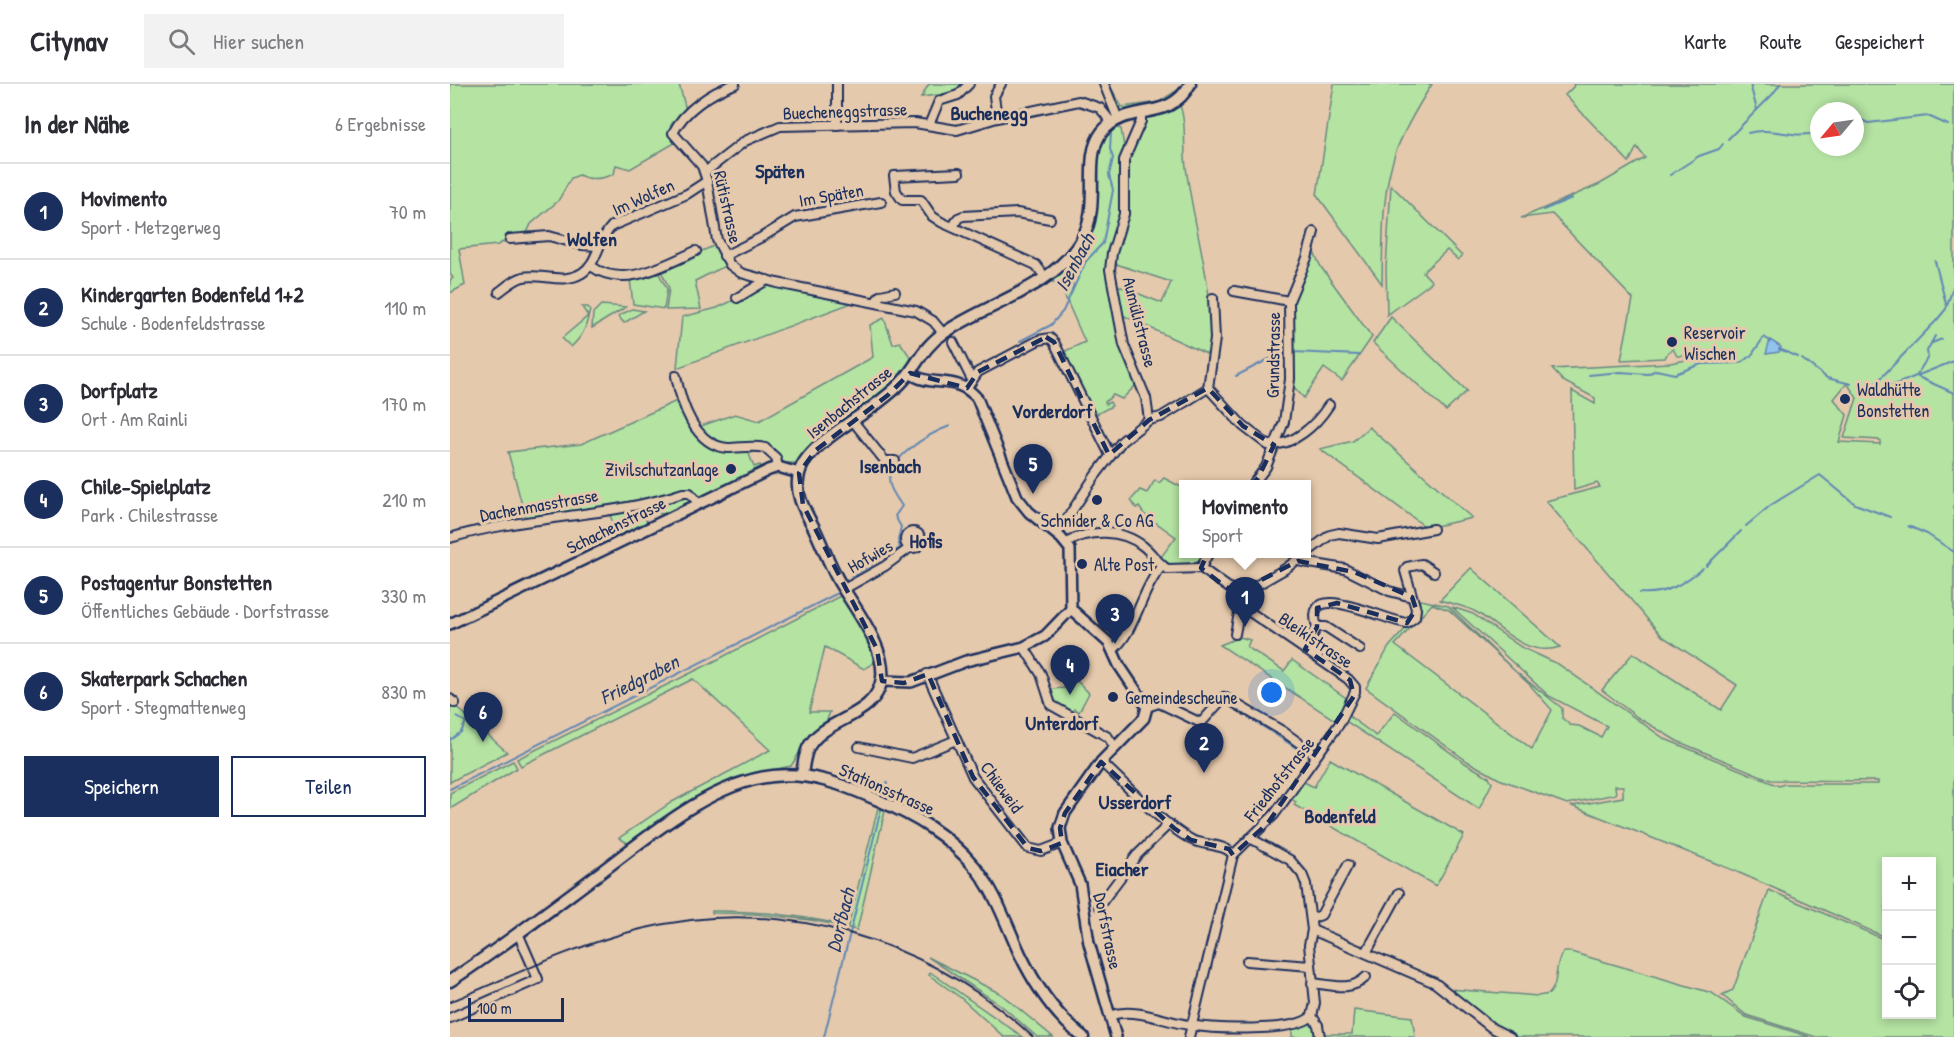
<!DOCTYPE html>
<html lang="de">
<head>
<meta charset="utf-8">
<style>
	body { margin:0; font-family:"Patrick Hand",sans-serif; background:#f2f2f3; color:#2b2b33 }
	.controls { position:absolute; right:18px; bottom:18px; display:grid; overflow:hidden; border-radius:0px; box-shadow:0 3px 9px #0003 }
	.controls button { width:54px; height:54px; display:grid; place-items:center; padding:0; border:0; border-bottom:2px solid #e1e1e2; background:#fff; color:#2b2b33; font:30px sans-serif }
	.compass { position:absolute; left:1360px; top:18px; width:54px; height:54px; border-radius:50%; background:#fff; box-shadow:0 3px 9px #0003; rotate:241deg }
	.scale { position:absolute; left:18px; bottom:15px; width:96px; box-sizing:border-box; padding-left:6px; border:3px solid #1b2f5e; border-top:0; font-size:16px; line-height:21px; white-space:nowrap; color:#1b2f5e; -webkit-text-stroke:4px #e5c9ac; paint-order:stroke }
	.you { position:absolute; left:822px; top:609px; width:21px; height:21px; margin:-15px; border:4px solid #fff; border-radius:50%; background:#1a73e8; box-shadow:0 0 0 9px #1a73e833 }
	.badge { display:grid; place-items:center; width:39px; height:39px; border-radius:50%; background:#1b2f5e; color:#fff; font-size:20px; font-weight:700 }
	.pin { position:absolute; translate:-50% -50px; filter:drop-shadow(0 2px 3px #0008) }
	.pin::after { content:''; position:absolute; top:32px; width:21px; height:18px; background:inherit; clip-path:polygon(0 0,100% 0,50% 100%) }
	.popup { position:absolute; left:729px; top:396px; width:132px; height:78px; box-sizing:border-box; display:grid; place-content:center; border-radius:0px; background:#fff; filter:drop-shadow(0 2px 4px #0005); font-size:20px; white-space:nowrap; color:#7c7c81 }
	.popup b { font-size:22px; color:#2b2b33 }
	.popup::after { content:''; position:absolute; left:50%; top:100%; margin-left:-12px; border:12px solid transparent; border-top-color:#fff }
	.list { margin:0; padding:0; list-style:none }
	h2 { display:flex; justify-content:space-between; align-items:center; height:78px; margin:0; padding:0 24px; font-size:26px }
	h2 small { font-size:20px; font-weight:400; color:#7c7c81 }
	.list li { display:grid; grid-template-columns:39px 1fr auto; gap:18px; align-items:center; box-sizing:border-box; height:96px; padding:0 24px; border-top:2px solid #e1e1e2 }
	.list b { display:block; font-size:22px; white-space:nowrap }
	.list p { margin:0; font-size:20px; white-space:nowrap; color:#7c7c81 }
	.list em { font-size:20px; font-style:normal; color:#7c7c81 }
	.actions { display:flex; gap:12px; padding:18px 24px }
	.actions a { flex:1; padding:14px 0; border:2px solid #1b2f5e; border-radius:0px; text-align:center; font-size:21px; color:#1b2f5e }
	.actions .main { background:#1b2f5e; color:#fff }
	.icon { flex:none; width:33px; height:33px; fill:none; stroke:currentColor; stroke-width:2; stroke-linecap:round; stroke-linejoin:round }
	.map { position:relative; flex:none; width:1504px; height:953px; overflow:hidden }
	header { display:flex; align-items:center; gap:36px; box-sizing:border-box; height:84px; padding:0 30px; background:#fff; border-bottom:2px solid #e1e1e2 }
	header strong { font-size:28px }
	nav { display:flex; gap:33px; margin-inline-start:auto; font-size:21px }
	.search { width:420px; height:54px; background:#f2f2f3; display:flex; align-items:center; gap:15px; box-sizing:border-box; padding:0 21px; border-radius:0px; color:#7c7c81; font-size:22px }
	main { display:flex }
	aside { flex:1; background:#fff }
	.map>svg:first-child { display:block }
	.green { fill:#b4e3a2; stroke:#688980; stroke-width:1.5; fill-rule:evenodd }
	.water { fill:#91c3ed; stroke:#6288b4; stroke-width:1.5 }
	.lines { fill:none; stroke-linecap:round; stroke-linejoin:round }
	.stream { stroke:#6288b4; stroke-width:2 }
	.minor-casing { stroke:#1b2f5e; stroke-width:12 }
	.tertiary-casing { stroke:#1b2f5e; stroke-width:14 }
	.secondary-casing { stroke:#1b2f5e; stroke-width:15 }
	.minor { stroke:#e5c9ac; stroke-width:8 }
	.tertiary { stroke:#e5c9ac; stroke-width:9 }
	.secondary { stroke:#e5c9ac; stroke-width:10 }
	.rail { stroke:#1b2f5e; stroke-width:2 }
	.marked { fill:none; stroke:#1b2f5e; stroke-width:4.5; stroke-dasharray:12 8; stroke-linejoin:round }
	.poi-dot { fill:#1b2f5e; stroke:#e5c9ac; stroke-width:2 }
	.labels { text-anchor:middle; dominant-baseline:central; stroke-width:6; stroke-linejoin:round; paint-order:stroke }
	.street-label { font-size:18px; fill:#1b2f5e; stroke:#e5c9ac }
	.poi-label { font-size:18px; fill:#1b2f5e; stroke:#e5c9ac; text-anchor:start }
	.neighbourhood-label { font-size:20px; font-weight:bold; fill:#1b2f5e; stroke:#e5c9ac }
	.water-label { font-size:20px; font-style:italic; fill:#273e6c; stroke:#e5c9ac }
</style>
</head>
<body>
<header>
<strong>Citynav</strong>
<div class="search"><svg class="icon" aria-label="search" viewBox="0 0 24 24"><circle cx="10" cy="10" r="6"/><path d="M15 15l6 6"/></svg>Hier suchen</div>
<nav><a>Karte</a><a>Route</a><a>Gespeichert</a></nav>
</header>
<main>
<aside>
<h2>In der Nähe<small>6 Ergebnisse</small></h2>
<ul class="list">
<li><span class="badge">1</span><div><b>Movimento</b><p>Sport · Metzgerweg</p></div><em>70 m</em></li>
<li><span class="badge">2</span><div><b>Kindergarten Bodenfeld 1+2</b><p>Schule · Bodenfeldstrasse</p></div><em>110 m</em></li>
<li><span class="badge">3</span><div><b>Dorfplatz</b><p>Ort · Am Rainli</p></div><em>170 m</em></li>
<li><span class="badge">4</span><div><b>Chile-Spielplatz</b><p>Park · Chilestrasse</p></div><em>210 m</em></li>
<li><span class="badge">5</span><div><b>Postagentur Bonstetten</b><p>Öffentliches Gebäude · Dorfstrasse</p></div><em>330 m</em></li>
<li><span class="badge">6</span><div><b>Skaterpark Schachen</b><p>Sport · Stegmattenweg</p></div><em>830 m</em></li>
</ul>
<div class="actions"><a class="main">Speichern</a><a>Teilen</a></div>
</aside>
<div class="map">
<svg width="1504" height="953" viewBox="0 0 1504 953">
	<rect width="100%" height="100%" fill="#e5c9ac"/>
	<filter id="ink" filterUnits="userSpaceOnUse"><feTurbulence type="fractalNoise" baseFrequency=".0167" numOctaves="2"/><feDisplacementMap in="SourceGraphic" scale="12" xChannelSelector="R" yChannelSelector="G"/><feConvolveMatrix kernelMatrix="1 2 1 2 8 2 1 2 1" color-interpolation-filters="sRGB"/></filter>
	<g filter="url(#ink)">
		<g class="green">
			<path d="M0 0H229L236 26 223 48 228 57 180 85 166 81 164 90C152 95 140 97 129 91L121 94 108 117 81 140 76 151 64 152 48 161 9 165 15 201 0 209V196L3 194 0 190Z"/>
			<path d="M479 0H516L504 9 471 13Z"/>
			<path d="M655 0H659L672 23 709 18 729 5V10L707 22 669 28Z"/>
			<path d="M884 0H982C968 22 954 45 945 70 931 110 933 158 932 200L867 111Z"/>
			<path d="M1123 0H1504V953H1366L1296 931 1272 911 1283 906 1319 806 1436 856V930H1482V778H1436L1435 853 1285 787 1122 722 1173 713V702H1165L1166 710 1117 720 1049 695 1017 677 916 604 939 563 971 527 967 518 971 516 998 522 1066 588 1112 624V634L1120 641 1129 642 1151 653 1157 642 1099 612 1002 523 1023 530 1071 563 1108 580 1215 655 1329 702 1334 700H1428V697L1321 696 1227 657 1187 633 1152 606 1183 569 1271 626 1287 601 1212 552 1096 417 1150 403 1147 399 1124 406 1122 307 1145 320V314L1113 297 1102 285 1220 279 1243 275 1242 271 1227 272 1223 265 1218 268 1215 274 1171 276 1183 215 1102 130 1071 134 1150 100 1195 74 1187 63 1179 78 1115 11 1124 2ZM1369 27H1405V63H1369ZM1397 299 1407 314 1394 354 1430 356V360L1389 358 1397 331 1384 315ZM982 520 999 526 1080 601 1102 626 1082 665 945 561Z"/>
			<path d="M729 19C737 37 733 63 736 83 744 147 766 207 761 272L670 230 664 200 712 219 721 198 663 179 667 141C664 150 660 159 658 168 651 201 674 270 686 301L672 315 663 311 655 318 656 320 660 318 662 322 645 331 613 268 635 258 609 199 596 197C607 185 638 153 642 140 652 110 632 59 666 43L671 45 675 69 684 57 698 32Z"/>
			<path d="M941 101 1012 172 1008 176 997 166 973 188 982 198 937 231 936 184Z"/>
			<path d="M266 161 277 181 245 197 251 225 216 226 219 204 210 185Z"/>
			<path d="M862 164 871 183 922 253 892 297 874 284 854 314 842 301 843 214Z"/>
			<path d="M207 186 217 205 214 225 183 220 180 195Z"/>
			<path d="M326 201 407 217 227 284 232 233 267 224 310 204Z"/>
			<path d="M151 221 176 223 142 244 143 229Z"/>
			<path d="M132 223H138L140 226C136 243 134 251 121 263L112 254 138 232Z"/>
			<path d="M182 225 194 227 174 239 168 232Z"/>
			<path d="M941 233 1017 307 996 327 923 259Z"/>
			<path d="M434 234 443 260 450 258 463 277 448 297 345 379H334L324 368C293 364 272 365 248 343L285 330 309 337 423 273 420 241Z"/>
			<path d="M229 316 260 358 308 366 299 370 304 383 310 381 312 385 252 413 242 406 76 436 58 368 131 360Z"/>
			<path d="M919 343 1022 434 977 444 870 365 903 357Z"/>
			<path d="M714 394 733 404 734 470H756L746 478 722 482 711 473 726 453 694 430 689 423 686 424 681 416 690 406 697 409 705 396 709 399Z"/>
			<path d="M236 411 242 415C235 424 219 432 208 429L205 425 194 432 197 438 205 436 170 454 158 427Z"/>
			<path d="M1021 484 1110 563C1076 574 1053 544 1026 528 1015 522 1002 520 990 516Z"/>
			<path d="M392 511 418 555 427 577 414 585 375 563 359 628H380L375 641 360 652 341 682 284 694 229 725 179 760 169 754 222 718 320 666 243 595 71 682 67 675 257 581Z"/>
			<path d="M790 553 800 556 797 563 834 587 842 576 896 614 886 637 770 561Z"/>
			<path d="M623 597 628 598 639 609 629 628 624 625 622 628 607 620 600 605 616 604Z"/>
			<path d="M2 619 57 668 0 698V620Z"/>
			<path d="M945 628 1015 679 1039 693 1042 699 1029 725 894 636 896 630 926 652Z"/>
			<path d="M880 675 1014 751 986 802 844 721 846 718 840 714 852 697 864 703Z"/>
			<path d="M63 677 67 684 0 725V709Z"/>
			<path d="M429 720 435 727 407 846C359 833 312 829 262 829V827C308 826 353 832 398 842Z"/>
			<path d="M1114 868H1121L1262 909 1296 933 1360 953H1066L1041 940 998 905 1088 912 1099 910C1110 899 1103 879 1114 868Z"/>
			<path d="M478 873 551 910 603 953H587L552 922Z"/>
			<path d="M480 888 573 953H554L511 914 479 891Z"/>
			<path d="M904 926 962 933 965 953H872V950H902Z"/>
			<path d="M863 938 869 953H842V945Z"/>
		</g>
		<path class="water" d="M1320 256 1331 263 1329 268 1316 270Z"/>
		<g class="lines">
			<g class="stream">
				<path d="M1300 0 1307 26"/>
				<path d="M1405 33 1418 39 1478 32 1498 41"/>
				<path d="M1298 49C1323 42 1343 56 1369 48"/>
				<path d="M1278 55 1322 11 1330 0"/>
				<path d="M1220 91 1249 72 1269 65 1273 60"/>
				<path d="M1093 126 1122 114"/>
				<path d="M1485 177 1496 220"/>
				<path d="M627 188 634 179"/>
				<path d="M622 208 623 196"/>
				<path d="M570 257 601 241 613 227 636 177 653 159 663 106 659 91 663 74 660 65 661 49"/>
				<path d="M1482 259 1492 255"/>
				<path d="M1329 265 1348 273"/>
				<path d="M843 268 909 271"/>
				<path d="M1352 275 1377 294 1401 300"/>
				<path d="M1139 291 1171 288 1198 290 1206 286 1225 290 1251 280 1290 279 1301 272 1314 253 1320 257"/>
				<path d="M786 292 819 275 838 269"/>
				<path d="M1466 292 1478 273 1477 267 1485 252"/>
				<path d="M1468 293 1504 309"/>
				<path d="M1422 303 1486 237 1496 225 1504 200"/>
				<path d="M1417 310 1422 303 1431 306 1504 277"/>
				<path d="M1296 442 1321 421 1370 391 1405 420 1440 433"/>
				<path d="M1458 442 1477 450 1504 468"/>
				<path d="M1256 482 1291 447"/>
				<path d="M401 493 450 464 448 456 451 443 445 432 452 422C448 416 442 408 440 401 433 376 480 349 500 342"/>
				<path d="M1190 509C1216 511 1233 500 1253 484"/>
				<path d="M784 624 854 669"/>
				<path d="M0 656 11 648 16 638 7 633"/>
				<path d="M0 705 390 508"/>
				<path d="M434 710 437 699"/>
				<path d="M374 953 431 725"/>
			</g>
			<defs>
				<g id="minor">
					<path d="M285 0C262 8 234 26 223 49L252 82 257 97 267 156 280 181 291 189 327 199 466 227 483 237 493 249"/>
					<path d="M387 0V41"/>
					<path d="M654 0 668 35"/>
					<path d="M691 29V37L674 76V130L662 169 660 186 674 261 696 314 699 336"/>
					<path d="M547 34 544 12 551 0"/>
					<path d="M479 41 489 17 508 11 519 0"/>
					<path d="M255 88 295 57 330 42 465 39 507 46 547 34 629 17 650 24 662 39"/>
					<path d="M509 89 444 92 446 107 452 116H471L482 132 491 138 586 181 595 193"/>
					<path d="M503 143 508 134 513 132 567 129 600 135"/>
					<path d="M60 155 99 152 132 161 147 162"/>
					<path d="M274 172 312 153 345 133 431 118"/>
					<path d="M141 182C174 206 214 181 246 167"/>
					<path d="M784 207 839 217"/>
					<path d="M49 208C56 203 63 196 73 193 93 189 112 201 132 189 148 179 147 157 162 142L237 110 257 97"/>
					<path d="M287 214 317 196"/>
					<path d="M425 218 431 211 445 208"/>
					<path d="M503 258 522 296"/>
					<path d="M226 292C231 318 244 362 278 364 291 364 303 361 315 364L326 374 328 383"/>
					<path d="M517 304 528 288 589 256 600 254 604 258 660 371"/>
					<path d="M758 304 765 255 763 214"/>
					<path d="M403 337 435 377H445"/>
					<path d="M803 400 816 383 834 338 840 295 839 217 857 174 864 148"/>
					<circle cx="463" cy="456" r="8"/>
					<path d="M607 450 645 392 672 357 699 336 711 333 758 304 793 342 818 361C844 362 866 341 879 321"/>
					<path d="M0 454C76 431 159 434 233 409H240L248 419"/>
					<path d="M617 459C638 445 672 445 693 462 702 469 708 479 717 485L751 484 786 509"/>
					<path d="M848 477 895 485 939 507 962 513"/>
					<path d="M751 484 758 470"/>
					<path d="M394 505 435 482 461 463"/>
					<path d="M786 509 809 500 835 485 880 451 889 449 928 455 983 445"/>
					<path d="M867 543H876L910 565"/>
					<path d="M785 550 789 529 794 524"/>
					<path d="M574 563 591 590 601 621 658 653 664 662"/>
					<path d="M663 566C686 546 691 506 712 482"/>
					<path d="M855 566 867 543C851 492 936 538 957 539L965 533 966 525 955 487 957 483 972 480 984 488"/>
					<path d="M477 590 523 693 578 764 591 767 612 759"/>
					<path d="M0 615 5 619"/>
					<path d="M697 623 709 619 751 639 774 613 834 648 866 671"/>
					<path d="M409 663 462 674 506 656"/>
					<path d="M651 678C679 703 707 736 740 755 752 762 775 759 783 771"/>
					<path d="M649 822 687 771 719 740"/>
					<path d="M861 835 871 831 898 781"/>
					<path d="M862 846 985 899 1042 944 1060 953"/>
					<path d="M916 869 949 809"/>
					<path d="M797 877 860 882"/>
					<path d="M862 899C882 901 901 908 916 893"/>
					<path d="M662 931C685 923 716 938 739 941 763 945 846 949 862 932L865 919 859 861 862 846 856 800 852 790 840 776 800 754"/>
					<path d="M862 932 868 941 870 953"/>
					<path d="M0 934 88 895 68 849"/>
					<path d="M739 953 783 771 824 731 890 639 905 608V603L898 595 794 524 787 516 786 509"/>
				</g>
				<g id="tertiary">
					<path d="M460 289C482 305 505 289 527 314L567 413 579 428 611 454 620 465 621 525 659 559 669 581 697 623 694 634 651 678 615 729 610 744 612 759 630 800 639 859 666 953"/>
					<path d="M0 540 319 386 328 383 349 389"/>
					<path d="M432 597 461 598 516 577 574 563 595 552 621 525"/>
				</g>
				<g id="secondary">
					<path d="M352 692C353 682 354 673 358 664 374 633 426 635 432 594 436 563 403 522 388 496 379 479 372 461 364 444 355 427 344 410 349 390 355 363 404 337 425 321 438 311 451 301 460 288 470 274 478 259 494 249 537 219 602 205 631 157 653 120 631 75 652 48 677 17 719 40 740 0"/>
					<path d="M0 897C52 863 101 825 151 788 199 752 262 698 323 692 361 688 394 701 428 716 465 732 498 751 524 782 546 808 556 840 570 870 585 901 606 932 633 953"/>
				</g>
			</defs>
			<use href="#minor" class="minor-casing"/>
			<use href="#tertiary" class="tertiary-casing"/>
			<use href="#secondary" class="secondary-casing"/>
			<use href="#minor" class="minor"/>
			<use href="#tertiary" class="tertiary"/>
			<use href="#secondary" class="secondary"/>
			<path class="rail" d="M0 918C62 892 125 861 191 845 331 810 479 856 583 953"/>
		</g>
	</g>
	<path class="marked" d="M596 253 604 258 659 371 699 336 758 304 793 342 824 361 808 394 776 428 751 484 773 501 786 509 848 477 904 488 962 513 966 525 957 539 887 519 867 524V543L855 565 900 596 904 612 818 739 783 771 779 765 741 756 724 744 651 678 615 729 610 744 612 759 591 767 578 764 523 693 478 590 454 599 432 597 427 565 353 421 349 389 366 366 438 311 460 289 517 304 528 288Z"/>
	<g class="poi-dot">
		<circle cx="1222" cy="258" r="6"/>
		<circle cx="1395" cy="315" r="6"/>
		<circle cx="281" cy="385" r="6"/>
		<circle cx="647" cy="416" r="6"/>
		<circle cx="632" cy="480" r="6"/>
		<circle cx="663" cy="613" r="6"/>
	</g>
	<g class="labels">
		<g class="street-label">
			<text transform="translate(395 27) rotate(-2)">Buecheneggstrasse</text>
			<text transform="translate(381 111) rotate(-10)">Im Späten</text>
			<text transform="translate(193 113) rotate(-24)">Im Wolfen</text>
			<text transform="translate(278 123) rotate(77)">Rütistrasse</text>
			<text transform="translate(690 238) rotate(76)">Aumülistrasse</text>
			<text transform="translate(823 271) rotate(-89)">Grundstrasse</text>
			<text transform="translate(399 318) rotate(-39)">Isenbachstrasse</text>
			<text transform="translate(89 421) rotate(-10)">Dachenmasstrasse</text>
			<text transform="translate(166 441) rotate(-26)">Schachenstrasse</text>
			<text transform="translate(420 472) rotate(-30)">Hofwies</text>
			<text transform="translate(866 556) rotate(34)">Bleikistrasse</text>
			<text transform="translate(829 695) rotate(-52)">Friedhofstrasse</text>
			<text transform="translate(552 703) rotate(54)">Chüeweid</text>
			<text transform="translate(437 705) rotate(24)">Stationsstrasse</text>
			<text transform="translate(658 847) rotate(78)">Dorfstrasse</text>
		</g>
		<g class="poi-label">
			<text x="1234" y="248">Reservoir<tspan x="1234" dy="21">Wischen</tspan></text>
			<text x="1407" y="305">Waldhütte<tspan x="1407" dy="21">Bonstetten</tspan></text>
			<text x="269" y="385" text-anchor="end">Zivilschutzanlage</text>
			<text x="647" y="436" text-anchor="middle">Schnider &amp; Co AG</text>
			<text x="644" y="480">Alte Post</text>
			<text x="675" y="613">Gemeindescheune</text>
		</g>
		<g class="neighbourhood-label">
			<text x="539" y="28">Buchenegg</text>
			<text x="330" y="86">Späten</text>
			<text x="142" y="154">Wolfen</text>
			<text x="602" y="326">Vorderdorf</text>
			<text x="440" y="381">Isenbach</text>
			<text x="476" y="456">Hofis</text>
			<text x="612" y="638">Unterdorf</text>
			<text x="685" y="717">Usserdorf</text>
			<text x="890" y="731">Bodenfeld</text>
			<text x="672" y="784">Eiacher</text>
		</g>
		<g class="water-label">
			<text transform="translate(624 178) rotate(-62)">Isenbach</text>
			<text transform="translate(189 595) rotate(-27)">Friedgraben</text>
			<text transform="translate(390 836) rotate(-76)">Dorfbach</text>
		</g>
	</g>
</svg>
<div class="controls">
<button>+</button>
<button>−</button>
<button><svg class="icon" aria-label="locate" viewBox="0 0 24 24"><circle cx="12" cy="12" r="6"/><path d="M12 2v4M12 18v4M2 12h4M18 12h4"/></svg></button>
</div>
<svg class="compass" viewBox="-18 -18 36 36"><path d="M0-13l5 13h-10z" fill="#e53935"/><path d="M0 13l5-13h-10z" fill="#7c7c81"/></svg>
<div class="scale">100 m</div>
<div class="you"></div>
<div class="pin badge" style="left:795px;top:543px">1</div>
<div class="popup"><b>Movimento</b>Sport</div>
<div class="pin badge" style="left:754px;top:689px">2</div>
<div class="pin badge" style="left:665px;top:560px">3</div>
<div class="pin badge" style="left:620px;top:611px">4</div>
<div class="pin badge" style="left:583px;top:410px">5</div>
<div class="pin badge" style="left:33px;top:658px">6</div>
</div>
</main>
</body>
</html>
